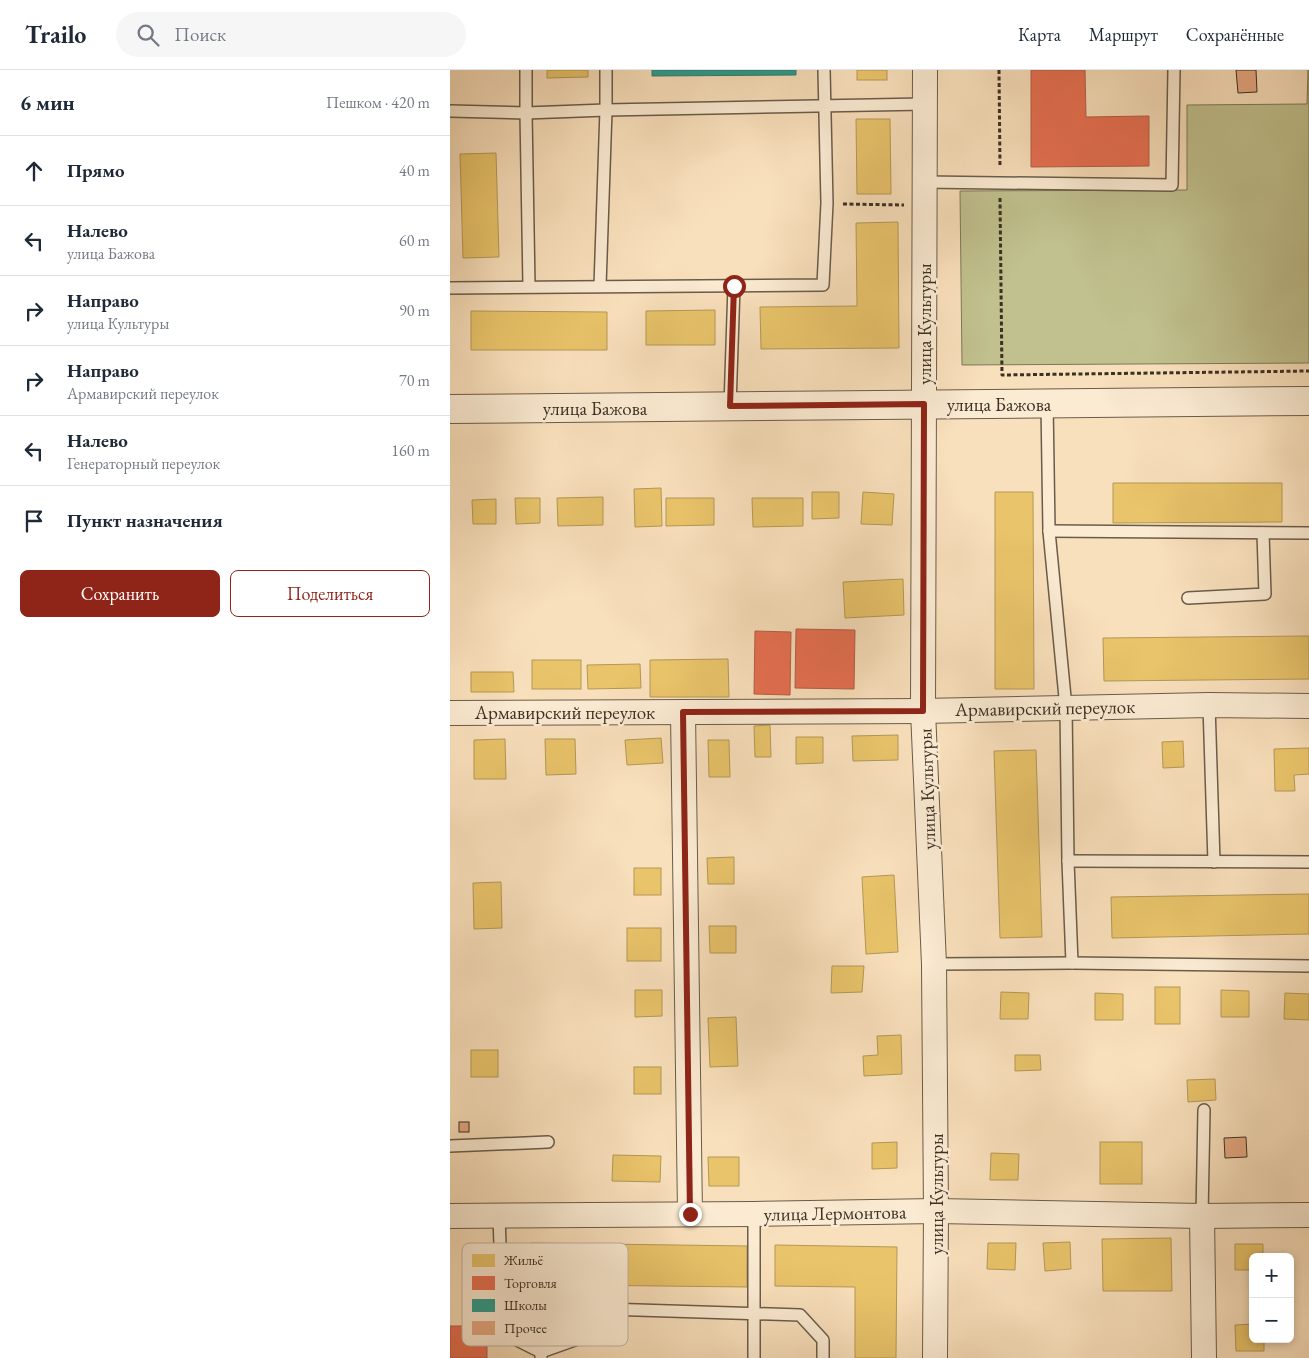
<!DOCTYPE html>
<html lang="ru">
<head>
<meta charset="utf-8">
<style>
	body { margin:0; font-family:"EB Garamond",serif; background:#f6f6f7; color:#1f2937 }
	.controls { position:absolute; right:15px; bottom:15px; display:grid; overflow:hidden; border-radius:8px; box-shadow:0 2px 8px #0003 }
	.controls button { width:45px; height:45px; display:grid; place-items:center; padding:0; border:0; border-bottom:1px solid #e0e1e3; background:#fff; color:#1f2937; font:25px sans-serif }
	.stop { position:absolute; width:15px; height:15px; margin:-11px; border:4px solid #8f2418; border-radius:50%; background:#fff }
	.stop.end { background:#8f2418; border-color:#fff; box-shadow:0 1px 5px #0008 }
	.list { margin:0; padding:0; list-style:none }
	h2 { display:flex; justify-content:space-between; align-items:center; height:65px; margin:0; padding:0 20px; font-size:21px }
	h2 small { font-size:16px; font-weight:400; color:#747a83 }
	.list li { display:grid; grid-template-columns:32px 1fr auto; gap:15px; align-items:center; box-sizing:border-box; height:70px; padding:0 20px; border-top:1px solid #e0e1e3 }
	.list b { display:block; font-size:19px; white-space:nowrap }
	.list p { margin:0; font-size:16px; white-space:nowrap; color:#747a83 }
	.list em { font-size:16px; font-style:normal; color:#747a83 }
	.actions { display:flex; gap:10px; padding:15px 20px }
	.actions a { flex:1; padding:11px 0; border:1px solid #8f2418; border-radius:8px; text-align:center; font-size:18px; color:#8f2418 }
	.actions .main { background:#8f2418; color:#fff }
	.icon { flex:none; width:28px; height:28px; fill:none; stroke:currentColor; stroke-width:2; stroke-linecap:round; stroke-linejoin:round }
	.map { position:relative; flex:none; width:859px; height:1288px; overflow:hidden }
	header { display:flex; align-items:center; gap:30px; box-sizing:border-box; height:70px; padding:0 25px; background:#fff; border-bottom:1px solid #e0e1e3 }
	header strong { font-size:24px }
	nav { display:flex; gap:28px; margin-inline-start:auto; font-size:18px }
	.search { width:350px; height:45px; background:#f6f6f7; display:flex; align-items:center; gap:12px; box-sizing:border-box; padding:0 18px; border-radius:28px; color:#747a83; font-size:19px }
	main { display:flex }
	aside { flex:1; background:#fff }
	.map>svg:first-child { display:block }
	.green { fill:#c0c18e; stroke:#7d7859 }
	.homes { fill:#e9c46a; stroke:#b49855 }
	.shops { fill:#e76f51; stroke:#b35c44 }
	.schools { fill:#2a9d8f; stroke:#2f7c6f }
	.building { fill:#e7a983; stroke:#3a3024 }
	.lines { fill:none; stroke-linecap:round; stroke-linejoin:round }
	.service-casing { stroke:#6a5c4a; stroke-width:14 }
	.minor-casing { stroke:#6a5c4a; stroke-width:26 }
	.tertiary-casing { stroke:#6a5c4a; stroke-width:30 }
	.path { stroke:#3a3024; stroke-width:3; stroke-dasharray:4 2.5; stroke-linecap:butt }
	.service { stroke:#fbebd3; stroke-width:11 }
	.minor { stroke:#fbebd3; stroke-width:24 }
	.tertiary { stroke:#fbebd3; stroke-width:28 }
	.route { stroke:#8f2418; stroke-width:6 }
	.labels { text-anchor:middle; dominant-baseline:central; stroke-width:5; stroke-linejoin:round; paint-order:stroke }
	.street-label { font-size:19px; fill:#3a3024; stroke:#fbebd3 }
	.key { fill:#fbebd3; stroke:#c1b39e; stroke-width:1 }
	.key-label { font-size:14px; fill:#3a3024 }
</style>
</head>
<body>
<header>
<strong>Trailo</strong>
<div class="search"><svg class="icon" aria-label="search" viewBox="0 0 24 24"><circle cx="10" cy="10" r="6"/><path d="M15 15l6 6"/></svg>Поиск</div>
<nav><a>Карта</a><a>Маршрут</a><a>Сохранённые</a></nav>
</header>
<main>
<aside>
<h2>6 мин<small>Пешком · 420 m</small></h2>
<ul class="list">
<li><svg class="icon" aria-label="ahead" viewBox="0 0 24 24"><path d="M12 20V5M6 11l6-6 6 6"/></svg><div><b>Прямо</b></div><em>40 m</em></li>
<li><svg class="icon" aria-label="left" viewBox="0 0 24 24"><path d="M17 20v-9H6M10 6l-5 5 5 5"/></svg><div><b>Налево</b><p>улица Бажова</p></div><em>60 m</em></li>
<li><svg class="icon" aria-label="right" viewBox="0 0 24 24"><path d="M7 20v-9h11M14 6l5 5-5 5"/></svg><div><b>Направо</b><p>улица Культуры</p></div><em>90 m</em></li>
<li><svg class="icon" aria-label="right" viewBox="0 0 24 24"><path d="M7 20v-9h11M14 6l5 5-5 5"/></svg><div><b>Направо</b><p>Армавирский переулок</p></div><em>70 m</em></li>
<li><svg class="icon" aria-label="left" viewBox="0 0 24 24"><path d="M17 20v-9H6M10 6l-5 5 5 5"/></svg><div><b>Налево</b><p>Генераторный переулок</p></div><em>160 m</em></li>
<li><svg class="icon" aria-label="arrive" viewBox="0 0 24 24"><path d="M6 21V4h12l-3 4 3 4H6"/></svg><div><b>Пункт назначения</b></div></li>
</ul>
<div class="actions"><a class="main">Сохранить</a><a>Поделиться</a></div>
</aside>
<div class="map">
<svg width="859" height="1288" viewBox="0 0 859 1288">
	<rect width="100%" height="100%" fill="#f9e0bc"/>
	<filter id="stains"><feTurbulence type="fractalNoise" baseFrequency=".004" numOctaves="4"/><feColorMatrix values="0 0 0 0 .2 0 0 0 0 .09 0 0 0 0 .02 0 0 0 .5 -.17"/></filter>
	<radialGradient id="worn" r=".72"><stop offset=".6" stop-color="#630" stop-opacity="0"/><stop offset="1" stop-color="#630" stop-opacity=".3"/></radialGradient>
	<path class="green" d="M858 0H859V293L512 295 510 121 737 120V35L857 34Z"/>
	<g class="homes">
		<path d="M97 0H138V7L97 8Z"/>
		<rect x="407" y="0" width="30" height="10"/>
		<path d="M406 49H440L441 124H407Z"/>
		<path d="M46 83 49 187 13 188 10 84Z"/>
		<path d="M448 152 449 278 311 279 310 237 407 236 406 153Z"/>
		<path d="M265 240V275H196V241Z"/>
		<path d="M21 241 157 242V280H21Z"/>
		<path d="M663 413H832V452L663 453Z"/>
		<path d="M211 418 212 456 185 457 184 419Z"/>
		<path d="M362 422H389V448L362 449Z"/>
		<path d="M413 422 444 424 442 455 411 454Z"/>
		<path d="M545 422H583L584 619H545Z"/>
		<path d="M153 427V455L108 456 107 428Z"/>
		<path d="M65 428H90V453L66 454Z"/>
		<path d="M216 428H264V455L216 456Z"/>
		<path d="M302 428H353V456L303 457Z"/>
		<path d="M46 429V454H23L22 430Z"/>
		<path d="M453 509 454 545 395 548 393 512Z"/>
		<path d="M859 566V609L654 611 653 568Z"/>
		<path d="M278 589 279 627H200V590Z"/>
		<rect x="82" y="590" width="49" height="29"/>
		<path d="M190 594 191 618 138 619 137 595Z"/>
		<path d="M21 602H63L64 622H21Z"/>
		<path d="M320 655 321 687H305L304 656Z"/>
		<path d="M448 665V690L403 691 402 666Z"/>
		<path d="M346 667H373V693L346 694Z"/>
		<path d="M211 668 213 693 177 695 175 670Z"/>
		<path d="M55 669 56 709H24V670Z"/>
		<path d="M95 669H125L126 704 96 705Z"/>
		<path d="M258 670H279L280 707H259Z"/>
		<path d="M733 671 734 697 713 698 712 672Z"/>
		<path d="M859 678V704L844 705 845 721H825L824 679Z"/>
		<path d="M586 680 592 867 550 868 544 681Z"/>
		<path d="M284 787V814H258L257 788Z"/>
		<rect x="184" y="798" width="27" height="27"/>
		<path d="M444 805 448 882 416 884 412 807Z"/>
		<path d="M51 812 52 858 24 859 23 813Z"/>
		<path d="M859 824V864L662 868 661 827Z"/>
		<path d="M259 856H286V883H260Z"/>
		<rect x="177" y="858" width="34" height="33"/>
		<path d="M382 896H414L412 922 381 923Z"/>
		<rect x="705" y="917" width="25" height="37"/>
		<path d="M185 920H212V946L185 947Z"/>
		<path d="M771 920 799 921V947H771Z"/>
		<path d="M551 922 579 923 578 949H550Z"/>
		<path d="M645 923 673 924V950H645Z"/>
		<path d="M835 923 859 924V950L834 949Z"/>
		<path d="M286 947 288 996 260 997 258 948Z"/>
		<path d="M451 965 452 1004 414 1006 413 986 428 985 427 966Z"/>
		<rect x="21" y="980" width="27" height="27"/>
		<path d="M565 985H590L591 1000 565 1001Z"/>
		<rect x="184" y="997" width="27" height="27"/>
		<path d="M765 1009 766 1030 738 1032 737 1010Z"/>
		<path d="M447 1072V1098L422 1099V1073Z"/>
		<rect x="650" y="1072" width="42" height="42"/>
		<path d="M541 1083 569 1084 568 1110H540Z"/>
		<path d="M163 1085 211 1086 210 1112 162 1111Z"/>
		<path d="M258 1087H289V1116H259Z"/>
		<path d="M721 1168 722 1221H653L652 1169Z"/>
		<path d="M620 1172 621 1199 595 1201 593 1173Z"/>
		<path d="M81 1173 297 1176V1217L124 1215V1241L80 1240Z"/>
		<path d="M538 1173H566L565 1200 537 1199Z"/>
		<path d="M785 1174H813V1187H803V1200H785Z"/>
		<path d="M325 1175 447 1177 446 1288H405V1217L325 1216Z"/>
		<path d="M803 1254V1269H814V1281H786L785 1255Z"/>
	</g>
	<g class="shops">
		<path d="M581 0H635L636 47 699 46V96L581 97Z"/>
		<path d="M346 559 405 560 404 619 345 618Z"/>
		<path d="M305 561 341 562 340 625 304 624Z"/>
		<rect x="0" y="1256" width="37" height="32"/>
	</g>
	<path class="schools" d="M202 0H346V5L202 6Z"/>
	<g class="building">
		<path d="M786 0H806L807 22 788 23Z"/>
		<rect x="9" y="1052" width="10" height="10"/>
		<path d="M796 1067 797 1087 775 1088 774 1068Z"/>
	</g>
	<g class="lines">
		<defs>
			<g id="service">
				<path d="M76 0V43L79 216"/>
				<path d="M0 41 76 43 156 40 475 34"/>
				<path d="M474 112 722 115 724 0"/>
				<path d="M150 216 156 40V0"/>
				<path d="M0 218 373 215 377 133 374 0"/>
				<path d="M597 333 599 461 616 638 618 791 622 893"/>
				<path d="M280 336 284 216"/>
				<path d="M599 461 859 463"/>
				<path d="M738 528 815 524 813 463"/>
				<path d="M759 635 764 792"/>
				<path d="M618 791 859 792"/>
				<path d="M484 894 622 893 859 896"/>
				<path d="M0 1076 98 1072"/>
				<path d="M304 1144V1288"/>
				<path d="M49 1146 53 1263 91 1282V1288"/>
				<path d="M752 1146 754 1040"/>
				<path d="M91 1282 139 1265 156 1239 350 1245 373 1270V1288"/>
			</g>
			<g id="minor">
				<path d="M475 0 473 641 484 894 486 1141 485 1288"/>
				<path d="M233 642 240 1144"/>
				<path d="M0 643 473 641 759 635 859 636"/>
				<path d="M0 1146 304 1144 486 1141 752 1146 859 1145"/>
				<path d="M752 1146 754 1288"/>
			</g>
			<path id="tertiary" d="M0 339 859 331"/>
		</defs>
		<use href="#service" class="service-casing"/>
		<use href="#minor" class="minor-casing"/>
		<use href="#tertiary" class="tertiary-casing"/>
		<g class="path">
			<path d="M549 0 550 97"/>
			<path d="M550 128 552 305 859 301"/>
			<path d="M393 134 454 135"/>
		</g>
		<use href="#service" class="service"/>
		<use href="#minor" class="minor"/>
		<use href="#tertiary" class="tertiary"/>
	</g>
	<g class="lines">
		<path class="route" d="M240 1144 233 642 473 641 474 334 280 336 284 216"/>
	</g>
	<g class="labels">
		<g class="street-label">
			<text transform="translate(474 254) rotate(-90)">улица Культуры</text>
			<text x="549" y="334">улица Бажова</text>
			<text x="145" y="338">улица Бажова</text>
			<text transform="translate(595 638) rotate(-1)">Армавирский переулок</text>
			<text x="115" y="642">Армавирский переулок</text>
			<text transform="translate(477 719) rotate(-92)">улица Культуры</text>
			<text transform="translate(486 1124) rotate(-90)">улица Культуры</text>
			<text transform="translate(385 1143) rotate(-1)">улица Лермонтова</text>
		</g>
	</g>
	<rect x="12" y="1173" width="166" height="103" rx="8" class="key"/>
	<rect x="22" y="1184" width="23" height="13" fill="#e9c46a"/>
	<rect x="22" y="1206" width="23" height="14" fill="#e76f51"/>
	<rect x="22" y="1229" width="23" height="13" fill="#2a9d8f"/>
	<rect x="22" y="1251" width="23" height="14" fill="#e7a983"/>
	<g class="key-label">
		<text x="54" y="1195">Жильё</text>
		<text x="54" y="1218">Торговля</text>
		<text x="54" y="1240">Школы</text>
		<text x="54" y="1263">Прочее</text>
	</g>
	<rect width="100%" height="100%" filter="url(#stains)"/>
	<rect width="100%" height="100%" fill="url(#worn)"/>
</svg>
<div class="controls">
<button>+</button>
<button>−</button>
</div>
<div class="stop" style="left:284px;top:216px"></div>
<div class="stop end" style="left:240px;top:1144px"></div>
</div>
</main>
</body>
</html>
